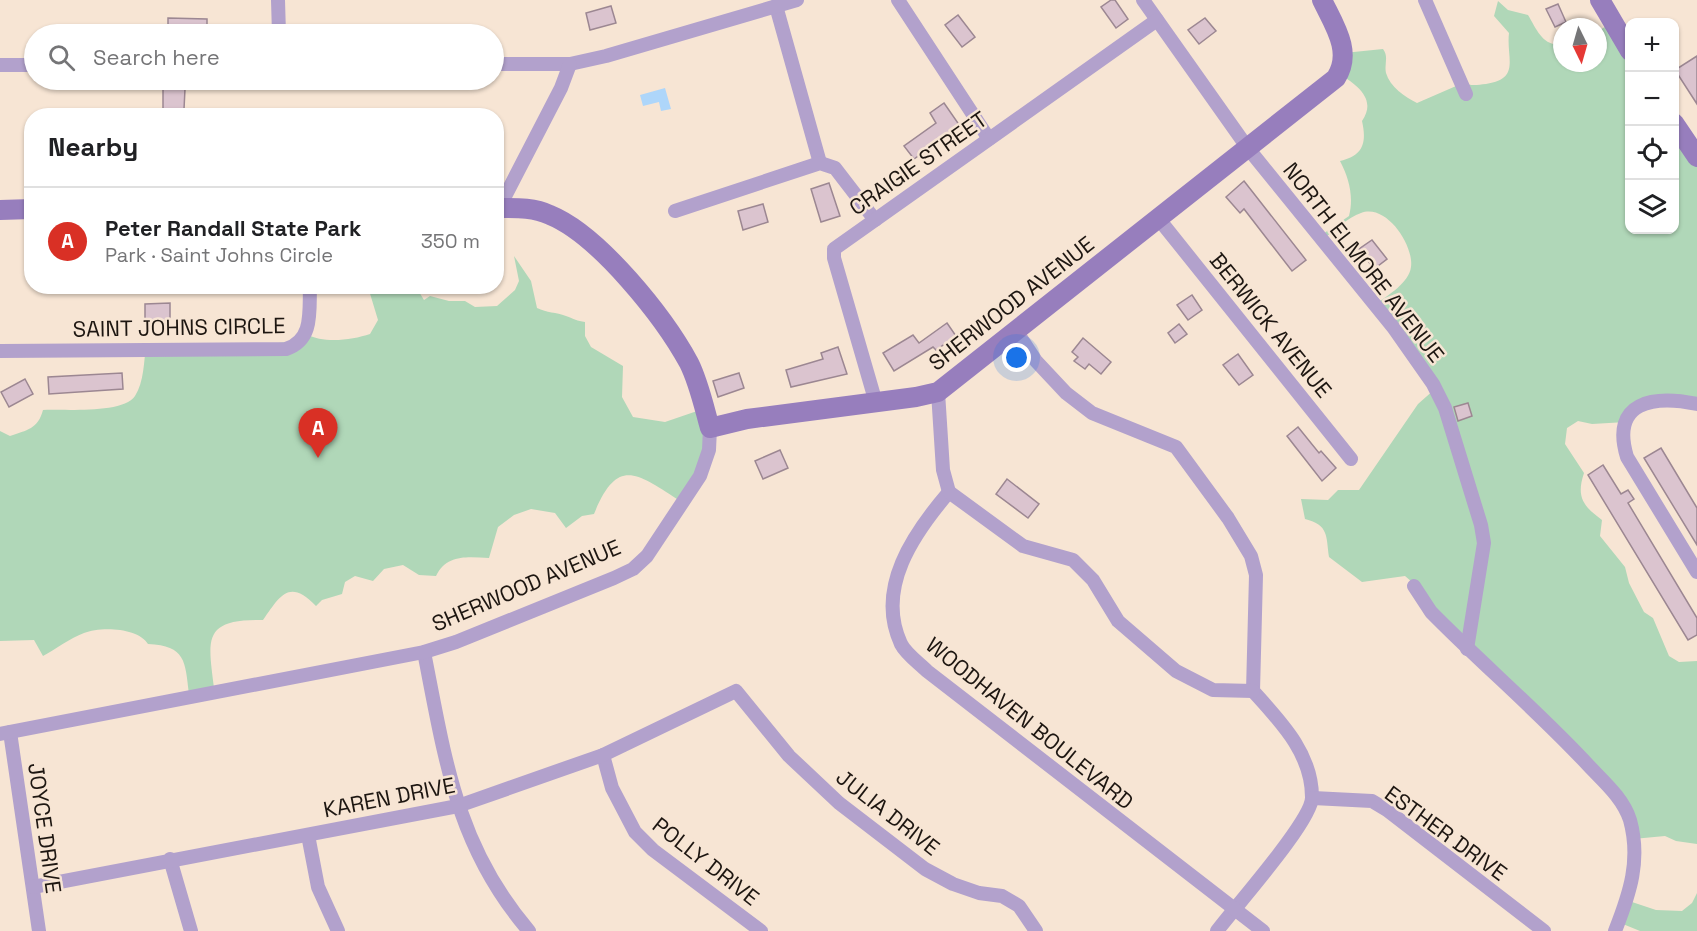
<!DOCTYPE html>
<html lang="en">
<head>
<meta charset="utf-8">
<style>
	body { margin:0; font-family:"Space Grotesk",sans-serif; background:#f2f2f2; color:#202124 }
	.controls { position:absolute; right:18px; top:18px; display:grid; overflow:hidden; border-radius:12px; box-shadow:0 2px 4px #0004 }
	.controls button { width:54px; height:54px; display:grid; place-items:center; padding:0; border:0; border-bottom:2px solid #e0e0e0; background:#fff; color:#202124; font:30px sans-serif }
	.compass { position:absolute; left:1553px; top:18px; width:54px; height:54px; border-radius:50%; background:#fff; box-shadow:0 2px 4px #0004; rotate:175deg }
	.you { position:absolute; left:1017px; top:358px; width:21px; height:21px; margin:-15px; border:4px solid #fff; border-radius:50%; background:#1a73e8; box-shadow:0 0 0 9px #1a73e833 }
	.badge { display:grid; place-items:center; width:39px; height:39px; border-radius:50%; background:#d93025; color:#fff; font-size:20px; font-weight:700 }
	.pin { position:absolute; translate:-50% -50px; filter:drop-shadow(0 2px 3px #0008) }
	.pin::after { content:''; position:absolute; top:32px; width:21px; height:18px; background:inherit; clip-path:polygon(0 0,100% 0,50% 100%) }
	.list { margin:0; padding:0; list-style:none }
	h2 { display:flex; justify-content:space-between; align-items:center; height:78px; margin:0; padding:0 24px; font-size:26px }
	h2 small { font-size:20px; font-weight:400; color:#757577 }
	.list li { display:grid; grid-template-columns:39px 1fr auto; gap:18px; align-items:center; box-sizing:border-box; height:108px; padding:0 24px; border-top:2px solid #e0e0e0 }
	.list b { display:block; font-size:22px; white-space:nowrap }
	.list p { margin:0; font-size:20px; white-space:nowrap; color:#757577 }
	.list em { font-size:20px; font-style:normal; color:#757577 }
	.icon { flex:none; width:33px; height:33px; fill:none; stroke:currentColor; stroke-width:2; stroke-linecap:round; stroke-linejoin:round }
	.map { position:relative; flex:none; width:1697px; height:931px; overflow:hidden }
	.search { position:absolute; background:#fff; box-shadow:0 2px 4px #0004; left:24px; top:24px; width:480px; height:66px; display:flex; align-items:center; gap:15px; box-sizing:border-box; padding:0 21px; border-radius:33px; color:#757577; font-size:22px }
	.panel { position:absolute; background:#fff; box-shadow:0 2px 4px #0004; left:24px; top:108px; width:480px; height:186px; border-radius:24px }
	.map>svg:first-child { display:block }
	.green { fill:#b0d7b8 }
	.water { fill:#aed6fa }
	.building { fill:#dbc4cf; stroke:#9c8792; stroke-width:1.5 }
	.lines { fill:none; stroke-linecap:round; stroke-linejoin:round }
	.street { stroke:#b2a1cc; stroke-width:14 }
	.secondary { stroke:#977ebd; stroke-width:20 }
	.labels { text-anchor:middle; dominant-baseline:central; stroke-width:5; stroke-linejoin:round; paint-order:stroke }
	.street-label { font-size:22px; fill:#1d1611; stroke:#f7e5d4 }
</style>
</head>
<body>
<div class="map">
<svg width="1697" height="931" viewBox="0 0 1697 931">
	<rect width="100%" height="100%" fill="#f7e5d4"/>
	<g class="green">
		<path d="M1498 1 1508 10 1528 15C1537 30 1543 47 1562 44V63H1598V31L1610 24 1629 52 1630 230H1674L1675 125 1697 158V406L1653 402 1626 422 1592 424 1578 421 1567 428 1565 444 1584 473C1576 497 1583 506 1602 520L1600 536 1625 567 1629 583 1644 612 1653 618 1669 656 1679 662 1697 661V844L1676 841 1665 836 1633 839 1616 797 1461 640 1419 588 1405 576 1362 582 1329 557C1326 536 1329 525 1305 519L1301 499 1328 500 1338 490H1359L1418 404 1435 389 1376 304C1388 295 1409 283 1411 267 1414 245 1386 203 1361 213 1348 217 1334 231 1322 240L1320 236 1349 216C1354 197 1349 178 1340 161 1363 156 1367 143 1362 121 1378 98 1355 84 1337 72L1344 53 1383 49C1389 57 1384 64 1386 73 1390 87 1405 97 1417 103L1463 83C1471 86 1477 85 1486 84 1521 79 1506 58 1509 33L1494 16Z"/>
		<path d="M514 256 531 281 537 308C547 313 556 312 566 316 574 319 577 321 585 322V336L591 347 623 366 622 397 633 417 665 422 703 409 708 446 692 478 677 499C635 472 617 458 594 514L582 516 566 528 555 513 531 509 514 515 498 527 489 558C467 557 447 554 436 576L419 575 403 565 384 569 373 581 355 576 345 582 342 594 322 600 316 606C289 578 280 596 263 620 202 619 208 639 214 688L189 694C185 661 186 646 148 644 139 628 101 626 84 633 70 638 56 649 43 656L34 640 0 641V431L10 436C27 430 38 429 43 410 65 409 123 414 135 396 144 382 144 361 146 345L278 343 295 341 306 334C324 344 352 340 370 334L378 320 368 287H416L424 300 430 296 449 301H465L475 307 497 306 515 290 519 281Z"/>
		<path d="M1697 893V931H1640L1618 922 1629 901 1656 910 1682 911 1692 903Z"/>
	</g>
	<path class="water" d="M665 88 671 109 661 111 659 102 643 106 640 95Z"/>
	<g class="building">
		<path d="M1111 0H1115L1128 19 1116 28 1101 7Z"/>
		<path d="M1558 4 1566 22 1555 27 1546 9Z"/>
		<path d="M611 6 616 23 590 30 586 13Z"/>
		<path d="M958 15 975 37 962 47 945 25Z"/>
		<path d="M168 18 207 19V34H168Z"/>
		<path d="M1205 18 1216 31 1199 44 1188 30Z"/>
		<path d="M1697 56V104L1675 70Z"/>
		<path d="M163 89H185L184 109H163Z"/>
		<path d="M944 103 960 126 914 159 904 146 936 123 930 113Z"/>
		<path d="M1244 181 1306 260 1292 271 1244 209 1240 213 1226 197Z"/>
		<path d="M829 183 840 216 821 222 811 189Z"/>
		<path d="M763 204 768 222 743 230 738 211Z"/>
		<path d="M1372 240 1387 259 1374 269 1359 249Z"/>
		<path d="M1192 295 1202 310 1188 320 1177 305Z"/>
		<path d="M170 303V321H145V304Z"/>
		<path d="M947 323 956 336 936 350 933 347 894 371 883 353 913 335 919 343Z"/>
		<path d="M1179 324 1187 334 1175 343 1168 333Z"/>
		<path d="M1083 338 1111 362 1101 374 1089 364 1085 369 1074 361 1078 357 1072 352Z"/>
		<path d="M838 347 847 374 791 387 786 370 823 359 821 353Z"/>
		<path d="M1238 354 1253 375 1239 385 1223 365Z"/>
		<path d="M122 373 123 389 49 394 48 377Z"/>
		<path d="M739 373 744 388 718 397 713 381Z"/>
		<path d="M25 379 33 394 9 407 1 392Z"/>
		<path d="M1468 403 1472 416 1458 421 1454 407Z"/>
		<path d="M1298 427 1319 453 1321 451 1336 468 1322 481 1287 436Z"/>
		<path d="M1661 448 1697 508V545L1644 458Z"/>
		<path d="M780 450 788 468 763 479 755 461Z"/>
		<path d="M1603 465 1621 494 1628 490 1634 499 1628 503 1697 618V635L1688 640 1588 475Z"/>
		<path d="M1007 479 1039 504 1028 518 996 494Z"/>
	</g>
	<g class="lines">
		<g class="street">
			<path d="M278 0 279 34"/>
			<path d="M898 0 989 139"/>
			<path d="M1143 0 1247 147 1393 327 1433 384 1445 408 1481 525 1484 543 1467 649"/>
			<path d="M1425 0 1466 94"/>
			<path d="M776 6 820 163"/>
			<path d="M494 64H570L606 56 797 0"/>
			<path d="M0 65H34"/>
			<path d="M499 208 561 88 570 64"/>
			<path d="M675 211 820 163 835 168 875 220"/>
			<path d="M1158 218 1351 459"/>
			<path d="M1015 329 1036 361 1066 393 1092 413 1176 447 1228 518 1251 556 1256 575 1253 691C1280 721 1312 753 1312 797 1313 820 1234 908 1217 931"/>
			<path d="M0 351 286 349C314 340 309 311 310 286"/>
			<path d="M938 392 943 470 949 492"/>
			<path d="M876 403 834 258V249L1157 20"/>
			<path d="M1697 404C1654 395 1610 401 1627 457L1697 572"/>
			<path d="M949 492C914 533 875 588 901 644 906 654 919 663 927 671L1263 931"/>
			<path d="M949 492 1023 546 1073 560 1093 580 1118 621 1176 671 1213 690 1253 691"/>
			<path d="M1414 586 1431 612C1482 664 1539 712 1589 766 1604 782 1623 798 1630 820 1641 860 1630 893 1615 931"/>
			<path d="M424 652C445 758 456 846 529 931"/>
			<path d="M10 732 39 931"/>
			<path d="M0 734 424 652 456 642 614 578 633 569 647 556 700 476 709 450 710 428"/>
			<path d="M603 755 612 788 635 832 653 850 761 931"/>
			<path d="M1313 798 1372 801 1387 810 1544 931"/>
			<path d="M308 835 318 887 338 931"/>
			<path d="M170 859 191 931"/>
			<path d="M33 887 458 806 603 755 736 691 789 756 839 803 925 869 953 884 979 893 1002 896 1019 906 1036 931"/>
		</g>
		<g class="secondary">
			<path d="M1600 0 1630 51"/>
			<path d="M1674 123 1697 157"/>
			<path d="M496 208C515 208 533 207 550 215 599 235 664 317 689 363 699 383 704 407 710 428L747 419 916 397 938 392 1336 78C1353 52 1334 25 1322 0"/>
			<path d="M0 210 32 209"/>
		</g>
	</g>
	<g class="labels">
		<g class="street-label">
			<text transform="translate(918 163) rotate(-35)">CRAIGIE STREET</text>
			<text transform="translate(1364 262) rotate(52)">NORTH ELMORE AVENUE</text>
			<text transform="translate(1011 303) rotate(-38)">SHERWOOD AVENUE</text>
			<text transform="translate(1271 325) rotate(51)">BERWICK AVENUE</text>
			<text transform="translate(179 327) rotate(-1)">SAINT JOHNS CIRCLE</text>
			<text transform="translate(526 585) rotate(-23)">SHERWOOD AVENUE</text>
			<text transform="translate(1030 723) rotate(39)">WOODHAVEN BOULEVARD</text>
			<text transform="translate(389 797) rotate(-11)">KAREN DRIVE</text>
			<text transform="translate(888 812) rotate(38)">JULIA DRIVE</text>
			<text transform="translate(45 828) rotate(82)">JOYCE DRIVE</text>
			<text transform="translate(1446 833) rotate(36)">ESTHER DRIVE</text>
			<text transform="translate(706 861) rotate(38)">POLLY DRIVE</text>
		</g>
	</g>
</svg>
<div class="controls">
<button>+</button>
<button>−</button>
<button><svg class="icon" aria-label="locate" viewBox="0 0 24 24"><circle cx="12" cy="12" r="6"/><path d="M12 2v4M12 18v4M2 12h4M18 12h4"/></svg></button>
<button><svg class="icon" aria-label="layers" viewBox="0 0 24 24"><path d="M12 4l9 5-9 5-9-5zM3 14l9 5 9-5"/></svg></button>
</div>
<svg class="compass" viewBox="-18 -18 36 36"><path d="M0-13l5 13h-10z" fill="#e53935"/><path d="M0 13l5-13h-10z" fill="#757577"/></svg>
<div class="you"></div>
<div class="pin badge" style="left:318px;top:458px">A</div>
<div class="search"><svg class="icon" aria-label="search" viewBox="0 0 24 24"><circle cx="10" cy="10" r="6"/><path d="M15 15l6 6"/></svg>Search here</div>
<section class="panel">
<h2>Nearby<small></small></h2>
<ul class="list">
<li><span class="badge">A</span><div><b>Peter Randall State Park</b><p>Park · Saint Johns Circle</p></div><em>350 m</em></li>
</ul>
</section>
</div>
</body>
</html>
